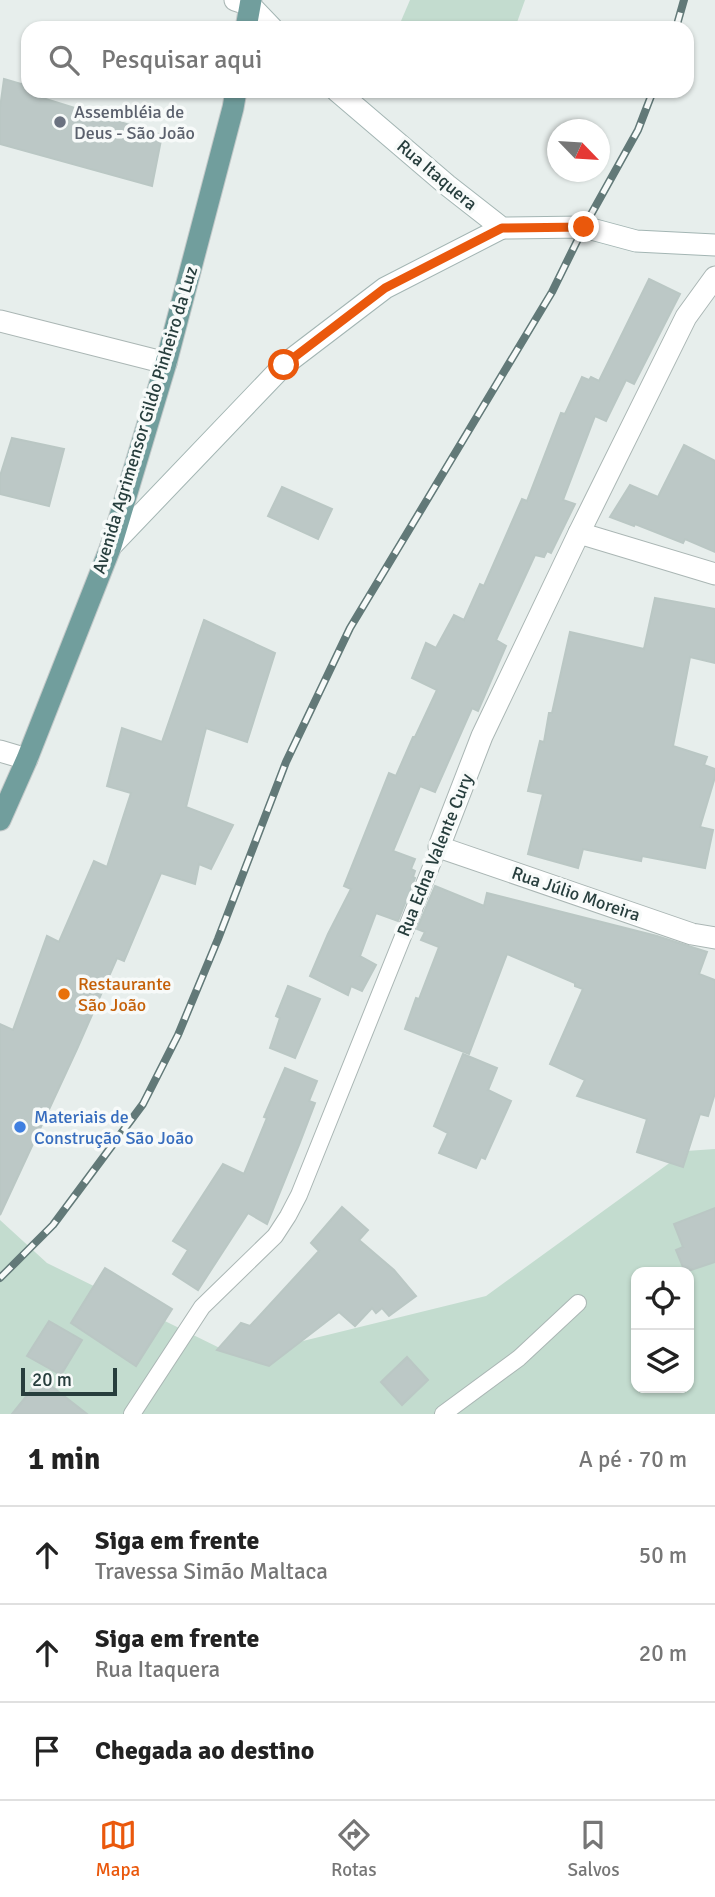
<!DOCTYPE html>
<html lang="pt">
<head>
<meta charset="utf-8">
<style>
	body { margin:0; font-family:Signika,sans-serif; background:#f2f2f2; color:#222 }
	.controls { position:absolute; right:21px; bottom:21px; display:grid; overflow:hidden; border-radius:14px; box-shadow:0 2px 5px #0004 }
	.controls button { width:63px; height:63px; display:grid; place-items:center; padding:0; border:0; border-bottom:2px solid #e0e0e0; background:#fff; color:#222; font:35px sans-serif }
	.compass { position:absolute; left:547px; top:119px; width:63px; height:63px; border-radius:50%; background:#fff; box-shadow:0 2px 5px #0004; rotate:115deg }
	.scale { position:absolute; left:21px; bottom:18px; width:96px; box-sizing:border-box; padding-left:7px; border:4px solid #273e3d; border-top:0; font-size:19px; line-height:24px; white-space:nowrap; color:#273e3d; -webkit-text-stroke:5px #f7faf9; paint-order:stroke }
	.stop { position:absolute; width:21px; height:21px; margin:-16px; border:5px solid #ea580c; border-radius:50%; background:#fff }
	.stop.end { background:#ea580c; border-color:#fff; box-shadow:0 2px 7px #0008 }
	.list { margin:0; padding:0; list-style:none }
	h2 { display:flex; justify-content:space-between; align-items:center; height:91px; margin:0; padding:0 28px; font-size:30px }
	h2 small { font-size:23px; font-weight:400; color:#767676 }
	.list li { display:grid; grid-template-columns:46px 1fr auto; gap:21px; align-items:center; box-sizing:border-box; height:98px; padding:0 28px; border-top:2px solid #e0e0e0 }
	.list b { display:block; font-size:26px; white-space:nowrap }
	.list p { margin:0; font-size:23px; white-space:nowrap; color:#767676 }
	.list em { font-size:23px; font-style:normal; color:#767676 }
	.icon { flex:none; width:38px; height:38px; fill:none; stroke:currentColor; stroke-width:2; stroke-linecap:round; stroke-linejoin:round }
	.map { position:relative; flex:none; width:715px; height:1414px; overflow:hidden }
	.search { position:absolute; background:#fff; box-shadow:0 2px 5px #0004; left:21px; right:21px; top:21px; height:77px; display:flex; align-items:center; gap:18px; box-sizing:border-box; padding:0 24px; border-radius:21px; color:#767676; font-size:26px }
	.sheet { height:385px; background:#fff }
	nav { display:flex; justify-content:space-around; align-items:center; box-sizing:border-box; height:98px; border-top:2px solid #e0e0e0; background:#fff; font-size:19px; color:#767676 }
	nav a { display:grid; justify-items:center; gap:4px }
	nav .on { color:#ea580c }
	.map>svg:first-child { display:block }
	.green { fill:#c3dccf; fill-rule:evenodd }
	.building { fill:#bcc8c6; stroke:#bac7c4; stroke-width:2 }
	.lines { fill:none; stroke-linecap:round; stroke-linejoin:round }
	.lane-casing { stroke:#aab6b4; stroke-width:18 }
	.street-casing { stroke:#aab6b4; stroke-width:23 }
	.secondary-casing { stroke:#a3b5b3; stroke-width:23 }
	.primary-casing { stroke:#c3c9c9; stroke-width:23 }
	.lane { stroke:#fff; stroke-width:16 }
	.street { stroke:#fff; stroke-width:21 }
	.secondary { stroke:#fff; stroke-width:21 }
	.primary { stroke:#719e9d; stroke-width:21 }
	.rail-casing { stroke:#627978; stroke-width:8 }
	.rail { stroke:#f7faf9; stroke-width:5; stroke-dasharray:16; stroke-linecap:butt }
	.route { stroke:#ea580c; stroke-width:9 }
	.worship-dot { fill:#6b7280; stroke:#f7faf9; stroke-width:2.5 }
	.food-dot { fill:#e8710a; stroke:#f7faf9; stroke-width:2.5 }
	.shop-dot { fill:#3f7fe0; stroke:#f7faf9; stroke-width:2.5 }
	.labels { text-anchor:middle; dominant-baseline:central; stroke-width:7; stroke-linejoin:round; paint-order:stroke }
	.worship-label { font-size:18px; fill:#5b616d; stroke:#f7faf9; text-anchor:start }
	.street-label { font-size:18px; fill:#273e3d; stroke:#f7faf9 }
	.food-label { font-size:18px; fill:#c56008; stroke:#f7faf9; text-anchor:start }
	.shop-label { font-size:18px; fill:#366cbe; stroke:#f7faf9; text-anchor:start }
</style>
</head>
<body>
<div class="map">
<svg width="715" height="1414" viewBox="0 0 715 1414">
	<rect width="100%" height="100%" fill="#e7eeec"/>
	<g class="green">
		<path d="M410 0H525L515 28H398Z"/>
		<path d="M715 1149V1414H0V1220L47 1263 238 1357 486 1296 686 1151ZM636 1272H689V1388H636Z"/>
	</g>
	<g class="building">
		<path d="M4 79 28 86V91H34L36 96 162 135 152 186 0 144V108Z"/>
		<path d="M649 279 680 294 634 384 626 380 606 421 595 416 563 500 575 504 551 553 547 551 544 557 535 555 496 640 506 646 478 711 472 708 435 792 420 786 393 851 415 859 411 869 415 871 413 877 415 878 398 921 376 913 360 956 376 965 362 991 351 986 348 995 310 976 328 934 351 889 344 886 389 773 396 776 413 737H415L437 690 412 678 426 643 436 648 454 615 464 620 480 584 484 586 522 499 527 501 561 413 565 414 582 377 589 380 591 377 599 381Z"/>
		<path d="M12 438 64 449 49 506 0 494V476Z"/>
		<path d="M684 445 715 461V552L685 539 683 543 635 524 634 526 610 517 630 485 658 497Z"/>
		<path d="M282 487 332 509 318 539 268 516Z"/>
		<path d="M655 598 715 609V663L690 657 673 746 707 757 704 765 715 769V777L700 827 713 830 705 868 642 856 641 861 583 849 578 868 528 854 543 794 528 791 540 741 544 742 549 713H552L570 632 644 649Z"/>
		<path d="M204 620 275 653 247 742 206 728 186 807 233 825 211 869 199 864 195 884 161 873 124 961 117 958 77 1049 0 1215V1024L13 1030 47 936 59 942 94 861 107 867 131 793 107 786 122 728 162 742Z"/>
		<path d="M435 886 484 906 487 893 657 936 707 952 699 974 715 980V1093L708 1116 700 1114 683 1167 637 1152 647 1119 577 1096 585 1080 550 1064 583 989 575 986V983L507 954 469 1054 405 1029 416 998 419 999 439 947 421 940 425 932 417 929Z"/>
		<path d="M288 986 320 999 295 1058 270 1048 280 1018 276 1016Z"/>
		<path d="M463 1054 497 1068 488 1090 511 1101 485 1159 481 1157 476 1168 439 1153 448 1133 434 1126Z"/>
		<path d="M285 1068 317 1081 309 1101 315 1103 299 1145 267 1224 248 1213 198 1290 173 1274 188 1250 173 1241 223 1164 244 1174 267 1118 264 1117Z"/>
		<path d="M342 1207 368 1230 359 1240 394 1270 416 1296 389 1316 382 1308 376 1313 372 1308 355 1326 339 1312 269 1366 217 1350 241 1323 250 1326 319 1251 311 1243Z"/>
		<path d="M715 1208V1262L685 1272 676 1250 683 1247 674 1224Z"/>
		<path d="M105 1268 172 1309 136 1366 71 1323Z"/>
		<path d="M49 1321 82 1340 61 1375 27 1356Z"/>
		<path d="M407 1357 428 1380 402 1405 381 1382Z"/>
		<path d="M41 1378 87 1414H12Z"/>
	</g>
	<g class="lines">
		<defs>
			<g id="lane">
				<path d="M132 1414 202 1307 275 1236 288 1216 299 1195 439 847"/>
				<path d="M443 1414 519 1358 578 1303"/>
			</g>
			<g id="street">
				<path d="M235 0 250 5"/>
				<path d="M715 277 686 317 579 533 482 736 439 847 692 934 715 938"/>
				<path d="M0 321 166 363"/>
				<path d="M579 533 715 574"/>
				<path d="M0 751 27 759"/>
			</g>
			<g id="secondary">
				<path d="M250 5 272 28"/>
				<path d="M337 91 447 185 502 228 584 227 636 241 715 245"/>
				<path d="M111 546 284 365 385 288 502 228"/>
			</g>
			<g id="primary">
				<path d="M246 28 251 0"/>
				<path d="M0 820 27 759 111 546 166 363 233 108 236 91"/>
			</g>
		</defs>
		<use href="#lane" class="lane-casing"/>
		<use href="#street" class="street-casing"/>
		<use href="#secondary" class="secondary-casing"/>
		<use href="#primary" class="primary-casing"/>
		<use href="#lane" class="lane"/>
		<use href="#street" class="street"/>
		<use href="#secondary" class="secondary"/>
		<use href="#primary" class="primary"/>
		<defs>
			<g id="rail">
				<path d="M676 28 684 0"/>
				<path d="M0 1278 53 1225 143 1104 178 1035 218 939 286 762 350 628 552 292 584 227 638 130 653 91"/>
			</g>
		</defs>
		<use href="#rail" class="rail-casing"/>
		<use href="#rail" class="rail"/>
	</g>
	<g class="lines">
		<path class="route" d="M284 365 385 288 502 228 584 227"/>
	</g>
	<circle class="worship-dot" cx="60" cy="122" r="7"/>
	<circle class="food-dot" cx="64" cy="994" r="7"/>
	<circle class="shop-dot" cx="20" cy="1127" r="7"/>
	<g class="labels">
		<g class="worship-label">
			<text x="74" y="112">Assembléia de<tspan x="74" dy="21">Deus - São João</tspan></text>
		</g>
		<g class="street-label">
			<text transform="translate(437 175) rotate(40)">Rua Itaquera</text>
			<text transform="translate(145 420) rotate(-73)">Avenida Agrimensor Gildo Pinheiro da Luz</text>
			<text transform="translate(435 855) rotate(-68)">Rua Edna Valente Cury</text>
			<text transform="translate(576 894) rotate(19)">Rua Júlio Moreira</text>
		</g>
		<g class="food-label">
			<text x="78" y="984">Restaurante<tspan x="78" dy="21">São João</tspan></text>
		</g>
		<g class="shop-label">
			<text x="34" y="1117">Materiais de<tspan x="34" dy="21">Construção São João</tspan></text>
		</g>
	</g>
</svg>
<div class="controls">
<button><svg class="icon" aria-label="locate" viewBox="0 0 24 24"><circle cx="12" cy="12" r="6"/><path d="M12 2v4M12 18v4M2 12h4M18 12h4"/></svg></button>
<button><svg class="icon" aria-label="layers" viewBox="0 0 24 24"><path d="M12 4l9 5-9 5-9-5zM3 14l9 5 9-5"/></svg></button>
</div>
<svg class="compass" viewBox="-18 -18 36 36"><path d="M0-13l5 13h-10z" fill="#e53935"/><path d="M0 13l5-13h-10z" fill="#767676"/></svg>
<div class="scale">20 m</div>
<div class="stop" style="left:284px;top:365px"></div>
<div class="stop end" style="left:584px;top:227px"></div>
<div class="search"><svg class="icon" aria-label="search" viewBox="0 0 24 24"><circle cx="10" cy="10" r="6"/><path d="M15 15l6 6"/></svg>Pesquisar aqui</div>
</div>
<section class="sheet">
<h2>1 min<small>A pé · 70 m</small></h2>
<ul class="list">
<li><svg class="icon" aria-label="ahead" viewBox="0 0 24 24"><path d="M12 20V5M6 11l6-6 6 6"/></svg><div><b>Siga em frente</b><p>Travessa Simão Maltaca</p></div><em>50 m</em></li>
<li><svg class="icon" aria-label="ahead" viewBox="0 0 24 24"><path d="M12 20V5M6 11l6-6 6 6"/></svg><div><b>Siga em frente</b><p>Rua Itaquera</p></div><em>20 m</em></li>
<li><svg class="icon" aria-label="arrive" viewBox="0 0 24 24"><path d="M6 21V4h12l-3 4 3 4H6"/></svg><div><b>Chegada ao destino</b></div></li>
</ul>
</section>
<nav>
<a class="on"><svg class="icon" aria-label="map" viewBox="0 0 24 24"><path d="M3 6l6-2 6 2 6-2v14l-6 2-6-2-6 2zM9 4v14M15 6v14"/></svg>Mapa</a>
<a><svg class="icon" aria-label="directions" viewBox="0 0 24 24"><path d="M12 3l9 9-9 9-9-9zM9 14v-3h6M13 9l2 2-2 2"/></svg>Rotas</a>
<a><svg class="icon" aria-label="saved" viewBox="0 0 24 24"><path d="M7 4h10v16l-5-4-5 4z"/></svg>Salvos</a>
</nav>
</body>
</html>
